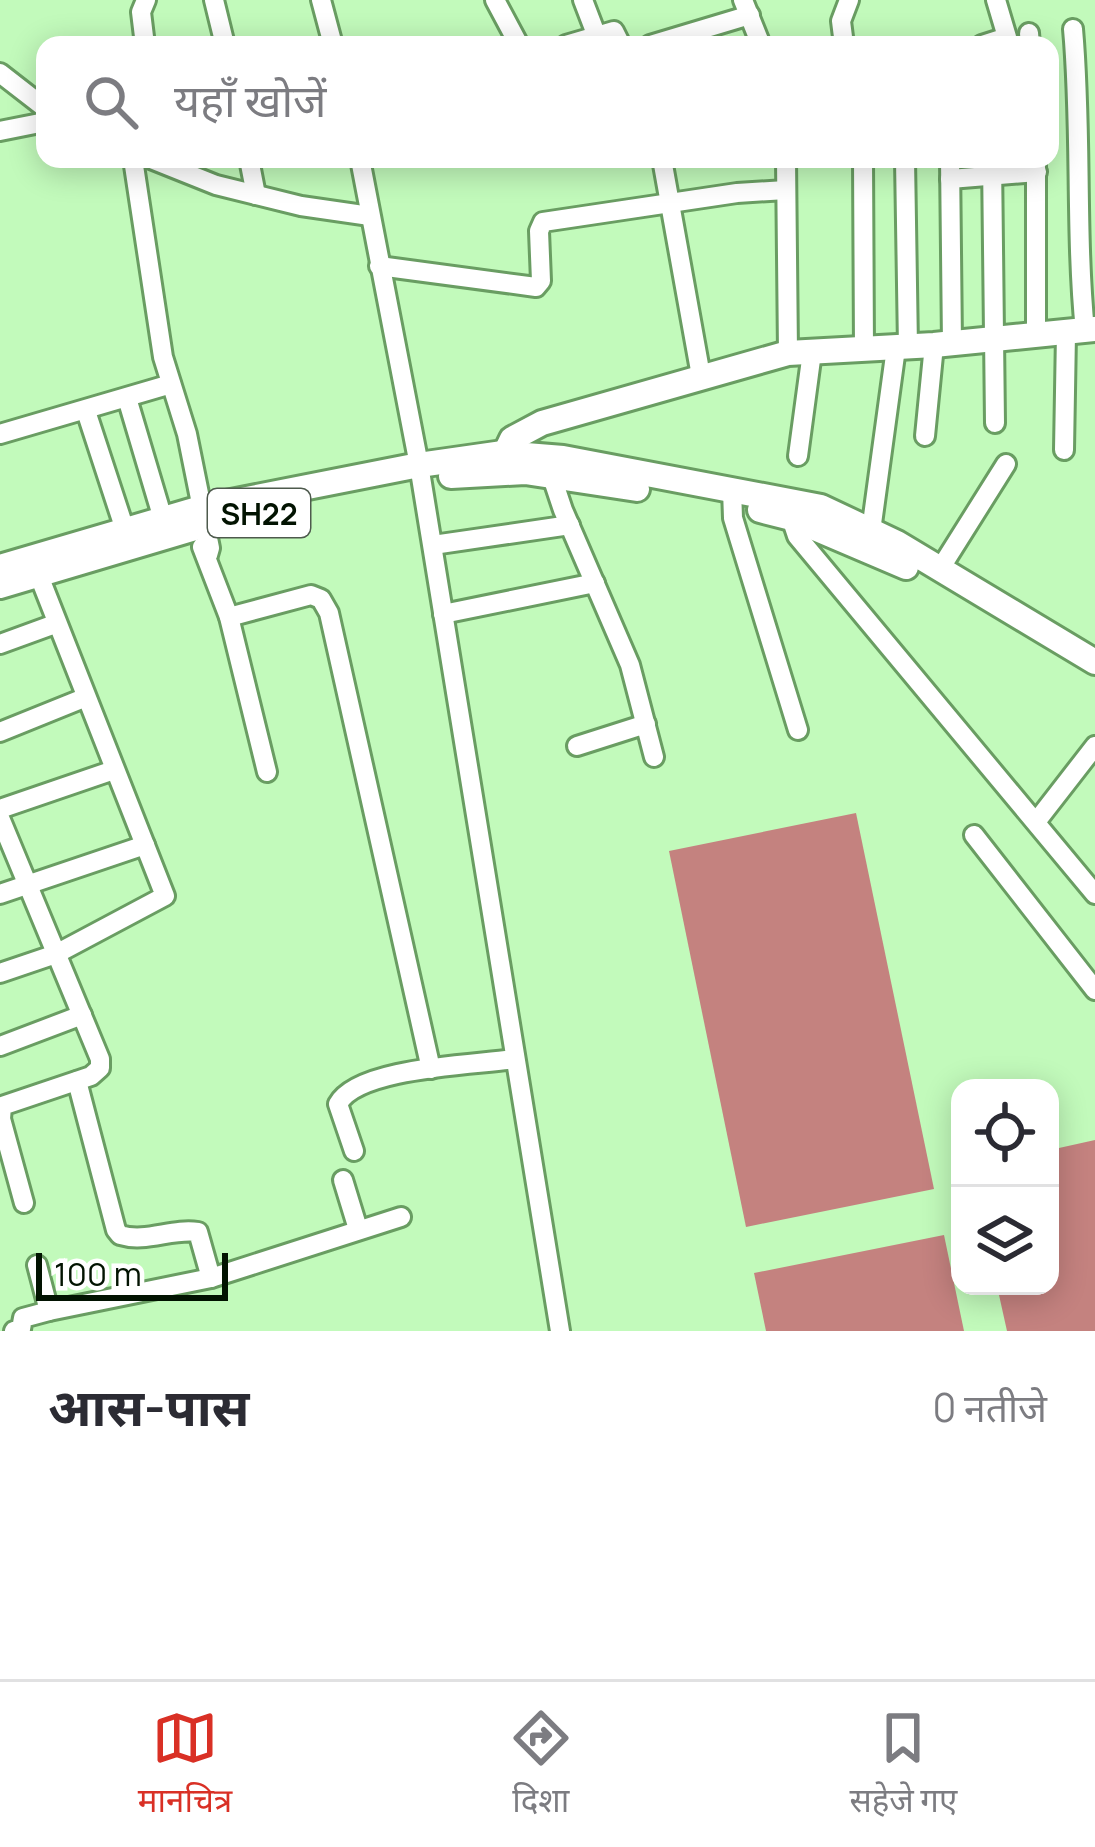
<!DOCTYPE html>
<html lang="hi">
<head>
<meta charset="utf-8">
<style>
	body { margin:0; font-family:Manrope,"Noto Sans Devanagari",sans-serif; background:#f2f2f3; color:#2b2b33 }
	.controls { position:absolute; right:36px; bottom:36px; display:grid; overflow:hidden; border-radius:24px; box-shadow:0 6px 30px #0003 }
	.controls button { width:108px; height:108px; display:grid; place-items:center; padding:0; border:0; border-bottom:3px solid #e1e1e2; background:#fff; color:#2b2b33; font:60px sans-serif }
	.scale { position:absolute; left:36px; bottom:30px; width:192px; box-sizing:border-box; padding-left:12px; border:6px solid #021301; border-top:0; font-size:33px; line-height:42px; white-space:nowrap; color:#021301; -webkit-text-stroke:9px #fff; paint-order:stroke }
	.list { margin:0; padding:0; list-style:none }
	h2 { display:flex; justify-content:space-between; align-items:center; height:156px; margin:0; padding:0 48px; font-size:51px }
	h2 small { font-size:39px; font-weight:400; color:#7c7c81 }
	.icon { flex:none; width:66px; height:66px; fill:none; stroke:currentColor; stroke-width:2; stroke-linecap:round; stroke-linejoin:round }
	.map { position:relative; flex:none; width:1095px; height:1331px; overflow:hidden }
	.search { position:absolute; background:#fff; box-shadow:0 6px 30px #0003; left:36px; right:36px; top:36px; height:132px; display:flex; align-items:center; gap:30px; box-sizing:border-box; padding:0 42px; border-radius:24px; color:#7c7c81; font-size:45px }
	.sheet { height:348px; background:#fff }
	nav { display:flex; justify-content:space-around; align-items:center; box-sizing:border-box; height:168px; border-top:3px solid #e1e1e2; background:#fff; font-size:33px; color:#7c7c81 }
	nav a { display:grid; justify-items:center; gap:6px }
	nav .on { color:#d93025 }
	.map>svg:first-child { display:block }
	.water { fill:#c4827f }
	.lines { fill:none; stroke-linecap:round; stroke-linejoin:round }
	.minor-casing { stroke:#699d62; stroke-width:24 }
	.major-casing { stroke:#699d62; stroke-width:30 }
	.minor { stroke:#fff; stroke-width:18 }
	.major { stroke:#fff; stroke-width:24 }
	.labels { text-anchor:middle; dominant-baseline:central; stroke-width:9; stroke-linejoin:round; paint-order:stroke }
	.shield { fill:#fff; stroke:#4e5a4d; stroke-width:3 }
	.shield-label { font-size:30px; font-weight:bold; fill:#021301 }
</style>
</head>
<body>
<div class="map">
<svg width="1095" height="1331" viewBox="0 0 1095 1331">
	<rect width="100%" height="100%" fill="#c2fabb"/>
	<g class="water">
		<path d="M856 813 934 1189 746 1227 669 851Z"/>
		<path d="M1095 1140V1331H1007L997 1286H1050V1150Z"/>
		<path d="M944 1235 964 1331H766L754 1273Z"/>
	</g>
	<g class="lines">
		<defs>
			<g id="minor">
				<path d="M214 0 225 45"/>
				<path d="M321 0 333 45"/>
				<path d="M495 0 519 45"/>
				<path d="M583 0 596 34"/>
				<path d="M743 0 761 45"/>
				<path d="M1073 29C1082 129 1075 231 1085 331"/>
				<path d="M1029 33 1030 45"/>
				<path d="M145 45 141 12 146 0"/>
				<path d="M566 45 614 31 621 45"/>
				<path d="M650 45 750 15"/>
				<path d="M844 45 841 21 849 0"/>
				<path d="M982 45 1007 37 996 0"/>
				<path d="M0 73 45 108"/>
				<path d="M0 131 45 122"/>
				<path d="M133 159 163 357 187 434 210 548 208 555"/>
				<path d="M151 159 216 185 301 206 370 216"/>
				<path d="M249 159 256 195"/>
				<path d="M360 159 419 465 560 1331"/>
				<path d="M662 159 701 376"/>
				<path d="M786 159 788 353"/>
				<path d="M863 159 864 349"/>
				<path d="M905 159 908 347"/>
				<path d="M950 159 952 344"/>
				<path d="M992 159 995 423"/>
				<path d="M950 179 1037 172"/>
				<path d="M379 266 536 287 541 281 539 231 543 222 737 193 786 190"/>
				<path d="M1036 335V159"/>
				<path d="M127 398 163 519"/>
				<path d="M86 411 125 530"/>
				<path d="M0 434 171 384"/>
				<path d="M925 436 934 345"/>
				<path d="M1064 450 1066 333"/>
				<path d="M798 456 812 352"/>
				<path d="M551 474 563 510 630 665 654 757"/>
				<path d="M732 489 733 518 798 730"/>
				<path d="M791 518 797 536 1095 894"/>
				<path d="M871 531 896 348"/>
				<path d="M433 545 570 525"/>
				<path d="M202 547 229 617 267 772"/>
				<path d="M940 569 1006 464"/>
				<path d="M443 614 595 583"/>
				<path d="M229 617 311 595 321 599 329 613 431 1069"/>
				<path d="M0 644 55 624"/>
				<path d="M0 732 84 698"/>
				<path d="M577 746 646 724"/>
				<path d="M0 809 114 770"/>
				<path d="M0 818 100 1059V1068L91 1076 2 1106 1 1119 24 1203"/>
				<path d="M1036 822 1095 746"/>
				<path d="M974 835 1095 990"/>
				<path d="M0 894 145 845"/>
				<path d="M0 973 56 954 165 896 34 563"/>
				<path d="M0 1046 82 1015"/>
				<path d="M77 1081 116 1230 120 1235C146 1243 172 1228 198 1232L211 1278 401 1217"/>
				<path d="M354 1151 338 1104C358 1067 476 1065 515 1059"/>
				<path d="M343 1180 358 1229"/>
				<path d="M37 1265 49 1311"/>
				<path d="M14 1331 21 1329 23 1318 49 1311 211 1278"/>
			</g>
			<g id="major">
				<path d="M500 464 512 439 542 423 788 353 934 345 1095 329"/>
				<path d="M451 476 525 472 637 489"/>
				<path d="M760 510 791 518 906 567"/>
				<path d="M0 567 201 508 419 465 503 453 563 458 821 507 897 543 1095 662"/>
				<path d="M0 586 205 525 282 508"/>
			</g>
		</defs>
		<use href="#minor" class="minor-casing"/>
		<use href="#major" class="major-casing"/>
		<use href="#minor" class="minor"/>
		<use href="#major" class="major"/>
	</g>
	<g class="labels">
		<rect class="shield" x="208" y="489" width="102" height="48" rx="9"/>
		<g class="shield-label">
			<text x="259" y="513">SH22</text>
		</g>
	</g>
</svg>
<div class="controls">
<button><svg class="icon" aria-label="locate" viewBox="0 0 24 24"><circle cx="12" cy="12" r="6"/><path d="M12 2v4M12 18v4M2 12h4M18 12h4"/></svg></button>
<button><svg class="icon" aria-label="layers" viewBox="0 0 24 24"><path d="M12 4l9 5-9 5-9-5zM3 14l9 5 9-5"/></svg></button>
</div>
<div class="scale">100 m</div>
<div class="search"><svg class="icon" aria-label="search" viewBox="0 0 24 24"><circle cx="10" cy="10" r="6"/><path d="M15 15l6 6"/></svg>यहाँ खोजें</div>
</div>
<section class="sheet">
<h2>आस-पास<small>0 नतीजे</small></h2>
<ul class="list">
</ul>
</section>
<nav>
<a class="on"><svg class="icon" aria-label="map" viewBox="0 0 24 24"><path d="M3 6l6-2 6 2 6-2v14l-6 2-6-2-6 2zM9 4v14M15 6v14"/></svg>मानचित्र</a>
<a><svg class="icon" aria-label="directions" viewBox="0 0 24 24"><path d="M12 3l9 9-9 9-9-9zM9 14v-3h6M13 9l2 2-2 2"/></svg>दिशा</a>
<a><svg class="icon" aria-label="saved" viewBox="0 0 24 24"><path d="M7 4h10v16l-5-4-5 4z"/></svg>सहेजे गए</a>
</nav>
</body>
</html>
